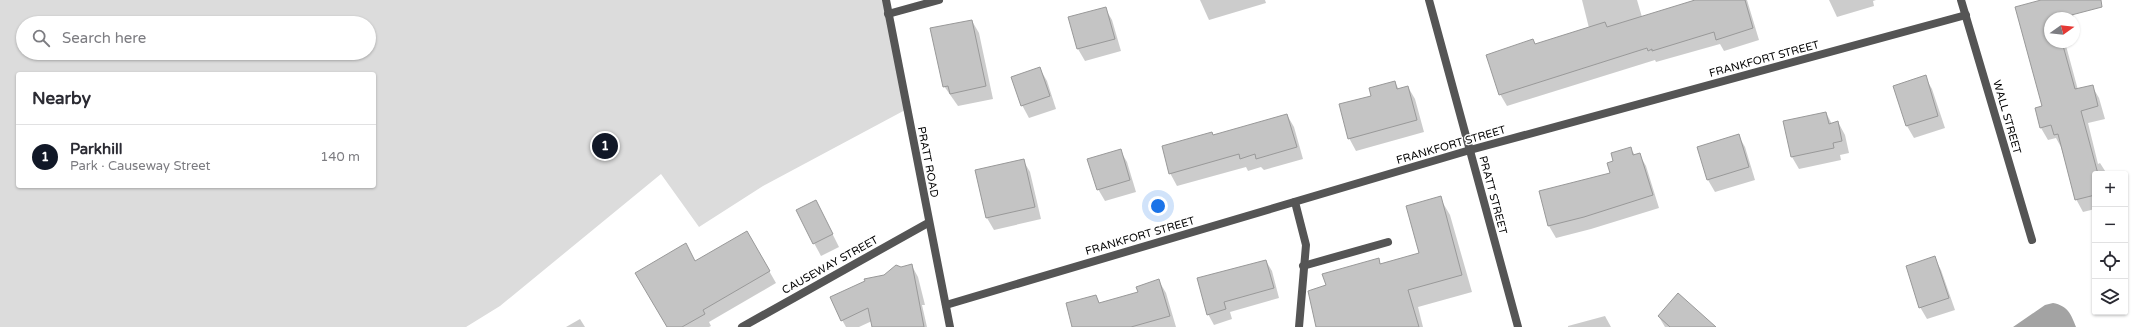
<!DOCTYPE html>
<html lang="en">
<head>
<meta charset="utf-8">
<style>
	body { margin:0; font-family:"Varela Round",sans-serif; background:#f7f7f7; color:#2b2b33 }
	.controls { position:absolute; right:12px; bottom:12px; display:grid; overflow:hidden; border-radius:4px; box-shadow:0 1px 3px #0004 }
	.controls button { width:36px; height:36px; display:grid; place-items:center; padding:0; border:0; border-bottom:1px solid #e1e1e2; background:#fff; color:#2b2b33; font:20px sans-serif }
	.compass { position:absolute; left:2044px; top:12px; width:36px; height:36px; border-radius:50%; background:#fff; box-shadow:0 1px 3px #0004; rotate:75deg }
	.you { position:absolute; left:1158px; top:206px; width:14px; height:14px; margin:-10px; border:3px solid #fff; border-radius:50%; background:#1a73e8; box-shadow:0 0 0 6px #1a73e833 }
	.badge { display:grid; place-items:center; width:26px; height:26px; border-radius:50%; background:#111827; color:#fff; font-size:13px; font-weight:700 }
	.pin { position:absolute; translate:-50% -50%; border:2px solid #fff; box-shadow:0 1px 4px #0006 }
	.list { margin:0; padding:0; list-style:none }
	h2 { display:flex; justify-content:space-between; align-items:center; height:52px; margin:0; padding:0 16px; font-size:17px }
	h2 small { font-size:13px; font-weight:400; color:#7c7c81 }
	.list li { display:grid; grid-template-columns:26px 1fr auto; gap:12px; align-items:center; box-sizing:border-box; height:64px; padding:0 16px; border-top:1px solid #e1e1e2 }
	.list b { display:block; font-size:15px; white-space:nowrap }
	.list p { margin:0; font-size:13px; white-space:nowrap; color:#7c7c81 }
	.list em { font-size:13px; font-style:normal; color:#7c7c81 }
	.icon { flex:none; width:22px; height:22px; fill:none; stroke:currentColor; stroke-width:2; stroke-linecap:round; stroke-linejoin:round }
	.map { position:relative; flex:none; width:2140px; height:327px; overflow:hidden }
	.search { position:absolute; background:#fff; box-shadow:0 1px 3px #0004; left:16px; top:16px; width:360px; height:44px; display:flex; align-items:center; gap:10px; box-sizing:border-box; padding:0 14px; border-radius:22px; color:#7c7c81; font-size:15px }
	.panel { position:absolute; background:#fff; box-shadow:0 1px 3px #0004; left:16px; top:72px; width:360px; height:116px; border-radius:4px }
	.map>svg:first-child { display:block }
	.green { fill:#dcdcdc; fill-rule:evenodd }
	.water { fill:#a3a3a3 }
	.shadow { fill:#0003 }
	.building { fill:#c4c4c4; stroke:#999 }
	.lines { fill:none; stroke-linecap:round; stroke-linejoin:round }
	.service { stroke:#555; stroke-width:8 }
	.minor { stroke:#555; stroke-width:8 }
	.tertiary { stroke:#555; stroke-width:8 }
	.labels { text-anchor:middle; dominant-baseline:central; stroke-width:3; stroke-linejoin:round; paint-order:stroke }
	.street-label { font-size:11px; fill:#000; stroke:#fff }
</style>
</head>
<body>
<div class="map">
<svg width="2140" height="327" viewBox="0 0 2140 327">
	<rect width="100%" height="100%" fill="#fff"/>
	<path class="green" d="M0 0H886L907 109 763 186 699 227 661 174 500 306 466 327H0ZM23 23H369V53H23ZM18 74H374V186H18Z"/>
	<path class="water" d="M2053 303C2068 306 2071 314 2076 327H2013L2045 305Z"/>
	<g class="shadow">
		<path d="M1200 0H1265L1266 3 1209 20Z"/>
		<path d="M1582 0H1637L1642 17 1699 0H1747L1759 40 1724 51 1720 44 1656 62 1655 60 1507 106 1500 94 1533 41 1535 45 1589 28Z"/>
		<path d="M1829 0H1876L1873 1 1874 6 1837 17Z"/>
		<path d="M2044 0H2067L2071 7 2074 18H2050V42H2065L2078 90 2092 86 2099 98 2105 119 2088 123 2098 164 2100 163 2107 174H2095V209L2083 212 2076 199 2061 147 2056 138 2048 140 2041 128Z"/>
		<path d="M1105 8 1112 20 1121 51 1085 61 1078 49 1069 18Z"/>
		<path d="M2074 19 2077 28H2074Z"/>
		<path d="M972 21 979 33 993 99 958 106 944 86Z"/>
		<path d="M1040 69 1047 81 1056 109 1029 118 1022 105Z"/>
		<path d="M1925 77 1932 89 1945 128 1914 138 1907 126 1894 86Z"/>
		<path d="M1395 82 1399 90 1408 87 1415 99 1424 132 1356 151 1349 138 1373 96Z"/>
		<path d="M1826 113 1832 124 1838 122 1845 135 1849 153 1840 155 1841 160 1799 169 1792 157 1784 122Z"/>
		<path d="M1287 115 1294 127 1303 159 1264 170 1261 167 1248 171 1246 167 1177 186 1170 173 1213 136Z"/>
		<path d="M1738 135 1745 147 1755 180 1715 192 1708 180 1698 147Z"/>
		<path d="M1630 148 1635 155 1639 154 1646 166 1659 208 1591 229 1556 238 1549 226 1611 174Z"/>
		<path d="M1120 150 1127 162 1136 192 1105 201 1098 189Z"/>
		<path d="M1023 160 1030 172 1041 219 994 230 987 218Z"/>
		<path d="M1440 198 1450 215 1472 292 1418 307 1423 327H1319L1327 286 1378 260 1381 264 1420 254Z"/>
		<path d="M816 201 839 247 821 256 814 243Z"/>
		<path d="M747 232 776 283 709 322 711 326 709 327H668L695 262Z"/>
		<path d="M1934 257 1941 270 1955 310 1927 319 1920 307Z"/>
		<path d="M1266 261 1272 271 1279 298 1230 312 1232 319 1214 325 1208 314Z"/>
		<path d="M912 266 918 277 925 305H922L927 327H873L872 321 859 327H846L842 320 884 275Z"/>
		<path d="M1159 281 1166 293 1176 327H1073L1096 296 1100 304 1139 293Z"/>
		<path d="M1605 316 1611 327H1568V326Z"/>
		<path d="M1659 317 1715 327H1665Z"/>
		<path d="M580 319 585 327H566Z"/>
	</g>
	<g class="building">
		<path d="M1695 0H1745L1753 28 1716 40 1714 32 1652 51V49L1648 51 1647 48 1499 95 1486 55 1533 39 1535 44 1605 22 1607 27Z"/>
		<path d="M2041 0H2101L2102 7 2060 18H2050V42H2062L2075 89 2093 85 2098 106 2081 111 2098 174H2095V195L2075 200 2058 134 2054 135 2051 125 2040 128 2035 108 2042 106 2015 7Z"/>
		<path d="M1106 7 1115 39 1077 49 1068 17Z"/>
		<path d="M972 20 986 86 950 94 948 86 943 87 930 28Z"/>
		<path d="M1040 67 1050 96 1021 106 1011 77Z"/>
		<path d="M1926 75 1938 116 1906 126 1893 86Z"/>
		<path d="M1395 81 1397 89 1408 86 1417 120 1348 139 1339 104 1371 96 1369 88Z"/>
		<path d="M1826 112 1829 124 1838 121 1842 141 1833 143 1834 148 1791 157 1783 121Z"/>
		<path d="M1287 114 1297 147 1256 159 1255 154 1240 159 1239 154 1169 174 1162 146 1212 132 1213 135Z"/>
		<path d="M1739 134 1749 167 1707 180 1697 147Z"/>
		<path d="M1631 147 1633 155 1640 153 1653 195 1584 217 1548 226 1539 191 1610 173 1607 163 1613 161 1611 153Z"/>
		<path d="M1121 149 1130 180 1097 190 1087 159Z"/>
		<path d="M1024 159 1035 207 986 218 975 170Z"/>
		<path d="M1441 196 1462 275 1408 290 1419 327H1316L1308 291 1326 285 1322 274 1379 258 1380 264 1419 253 1406 206Z"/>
		<path d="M816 200 833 234 813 244 796 210Z"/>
		<path d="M747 231 770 271 703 310 705 314 682 327H667L635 273 686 243 695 261Z"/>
		<path d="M1935 256 1949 298 1919 308 1906 266Z"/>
		<path d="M1266 260 1274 288 1224 302 1226 309 1207 315 1197 278Z"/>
		<path d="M912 264 924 327H872L868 308 841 321 830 297 865 281 864 279 884 275 896 265 901 267Z"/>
		<path d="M1159 279 1170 316 1131 327H1072L1066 303 1096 295 1099 303 1138 292 1136 287Z"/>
		<path d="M1678 293 1716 327H1670L1658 316Z"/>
	</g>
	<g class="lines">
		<g class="service">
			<path d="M1295 202 1306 245 1299 327"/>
			<path d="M1303 266 1388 242"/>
		</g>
		<g class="minor">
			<path d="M1429 0 1518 327"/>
			<path d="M1961 0 2032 240"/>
			<path d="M888 14 939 0"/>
			<path d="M946 305 1470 150 1966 15"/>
			<path d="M742 327 928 223"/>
		</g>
		<path class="tertiary" d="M886 0 950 327"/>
	</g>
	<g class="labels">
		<g class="street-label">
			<text transform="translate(1764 59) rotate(-15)">FRANKFORT STREET</text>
			<text transform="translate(2007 117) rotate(74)">WALL STREET</text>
			<text transform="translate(1451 145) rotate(-16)">FRANKFORT STREET</text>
			<text transform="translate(928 162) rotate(79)">PRATT ROAD</text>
			<text transform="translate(1493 195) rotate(75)">PRATT STREET</text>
			<text transform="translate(1140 236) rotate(-16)">FRANKFORT STREET</text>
			<text transform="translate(830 265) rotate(-29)">CAUSEWAY STREET</text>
		</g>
	</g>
</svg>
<div class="controls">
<button>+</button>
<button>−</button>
<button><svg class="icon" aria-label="locate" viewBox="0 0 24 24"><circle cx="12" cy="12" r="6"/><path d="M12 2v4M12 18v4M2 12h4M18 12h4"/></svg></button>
<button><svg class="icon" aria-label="layers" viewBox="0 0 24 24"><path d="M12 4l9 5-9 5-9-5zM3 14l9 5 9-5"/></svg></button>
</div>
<svg class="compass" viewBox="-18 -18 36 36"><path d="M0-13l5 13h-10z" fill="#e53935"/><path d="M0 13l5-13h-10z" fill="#7c7c81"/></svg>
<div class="you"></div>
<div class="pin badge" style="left:605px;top:146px">1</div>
<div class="search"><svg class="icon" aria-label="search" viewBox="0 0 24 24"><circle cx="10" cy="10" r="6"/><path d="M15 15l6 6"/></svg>Search here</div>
<section class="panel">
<h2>Nearby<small></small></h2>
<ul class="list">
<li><span class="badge">1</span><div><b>Parkhill</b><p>Park · Causeway Street</p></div><em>140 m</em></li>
</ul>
</section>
</div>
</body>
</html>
